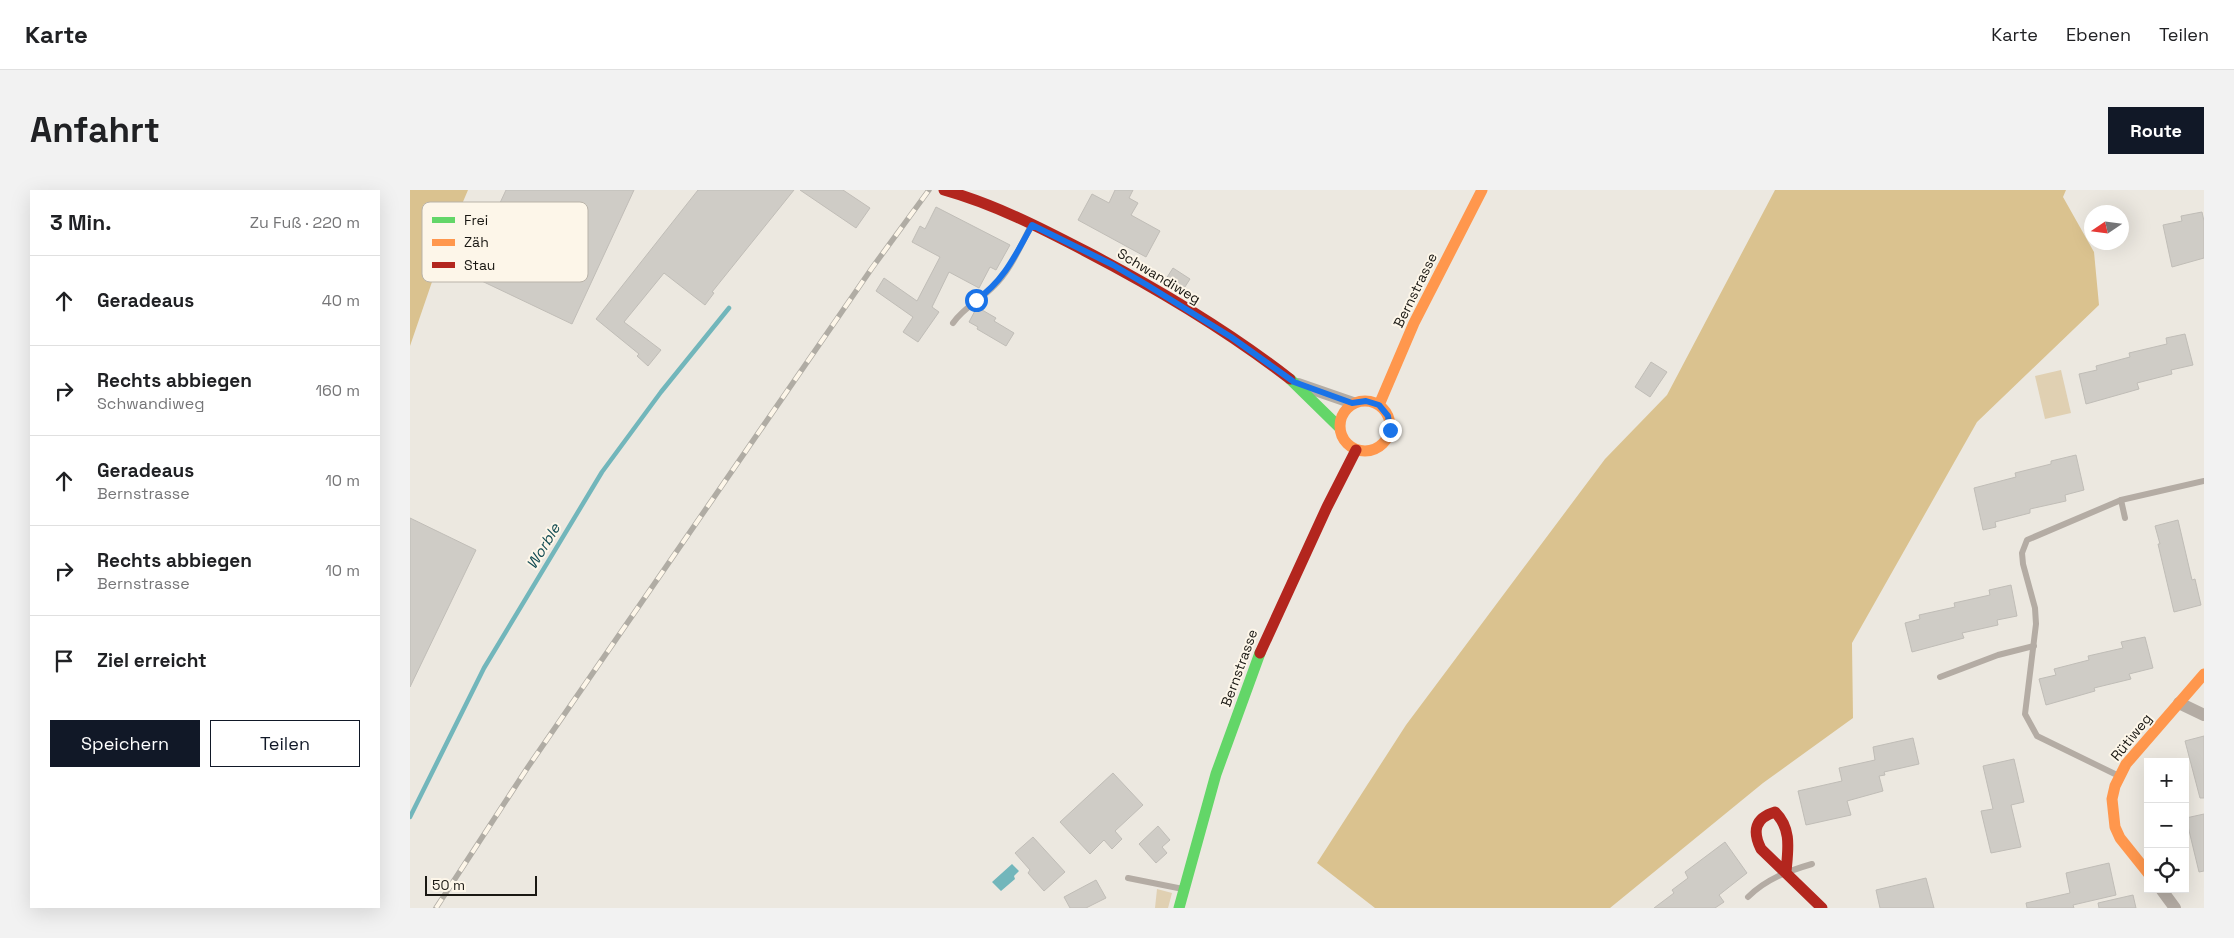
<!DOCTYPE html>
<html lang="de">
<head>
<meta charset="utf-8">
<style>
	body { margin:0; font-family:"Space Grotesk",sans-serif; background:#f2f2f2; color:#202124 }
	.controls { position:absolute; right:15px; bottom:15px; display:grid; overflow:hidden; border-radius:0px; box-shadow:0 5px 20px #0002 }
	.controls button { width:45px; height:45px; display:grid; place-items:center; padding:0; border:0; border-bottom:1px solid #e0e0e0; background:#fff; color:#202124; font:25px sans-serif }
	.compass { position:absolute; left:1674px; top:15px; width:45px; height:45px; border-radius:50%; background:#fff; box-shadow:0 5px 20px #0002; rotate:257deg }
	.scale { position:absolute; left:15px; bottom:12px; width:112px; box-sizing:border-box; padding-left:5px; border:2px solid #1a1813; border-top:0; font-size:14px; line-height:18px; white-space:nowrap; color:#1a1813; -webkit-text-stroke:4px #fdf6e9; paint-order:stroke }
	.stop { position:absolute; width:15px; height:15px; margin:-11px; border:4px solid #1a73e8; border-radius:50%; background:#fff }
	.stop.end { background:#1a73e8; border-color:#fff; box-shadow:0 1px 5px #0008 }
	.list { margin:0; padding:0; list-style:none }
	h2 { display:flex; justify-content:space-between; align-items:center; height:65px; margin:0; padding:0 20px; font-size:21px }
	h2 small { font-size:16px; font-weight:400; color:#757577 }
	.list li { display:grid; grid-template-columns:32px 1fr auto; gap:15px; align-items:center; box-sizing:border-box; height:90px; padding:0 20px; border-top:1px solid #e0e0e0 }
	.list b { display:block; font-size:19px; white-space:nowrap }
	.list p { margin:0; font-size:16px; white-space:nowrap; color:#757577 }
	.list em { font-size:16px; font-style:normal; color:#757577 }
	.actions { display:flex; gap:10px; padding:15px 20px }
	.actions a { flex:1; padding:11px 0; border:1px solid #111827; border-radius:0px; text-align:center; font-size:18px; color:#111827 }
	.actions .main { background:#111827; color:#fff }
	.icon { flex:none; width:28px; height:28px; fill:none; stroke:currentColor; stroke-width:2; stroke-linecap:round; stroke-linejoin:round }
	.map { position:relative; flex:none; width:1794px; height:718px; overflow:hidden; border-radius:0px }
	header { display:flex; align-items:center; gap:30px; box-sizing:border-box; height:70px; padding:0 25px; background:#fff; border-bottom:1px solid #e0e0e0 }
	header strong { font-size:24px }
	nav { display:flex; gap:28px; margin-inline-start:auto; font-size:18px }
	.intro { display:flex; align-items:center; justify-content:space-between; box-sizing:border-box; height:120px; padding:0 30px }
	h1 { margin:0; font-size:35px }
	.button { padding:12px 22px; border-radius:0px; background:#111827; color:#fff; font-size:18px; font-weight:700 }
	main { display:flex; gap:30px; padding:0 30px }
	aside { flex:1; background:#fff; border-radius:0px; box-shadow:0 5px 20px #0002 }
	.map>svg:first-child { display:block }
	.green { fill:#e0d0b2 }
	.forest { fill:#dac28f }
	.water { fill:#72b6bb }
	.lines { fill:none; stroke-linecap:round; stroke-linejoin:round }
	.stream { stroke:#72b6bb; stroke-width:4.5 }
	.building { fill:#cfccc6; stroke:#c0bdb7 }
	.lane { stroke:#b4aca4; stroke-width:6 }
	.street { stroke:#b4aca4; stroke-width:12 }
	.fast { stroke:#63d668; stroke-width:11 }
	.slow { stroke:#ff974d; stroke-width:11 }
	.jam { stroke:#b3261e; stroke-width:11 }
	.rail-casing { stroke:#b0aca4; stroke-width:5.5 }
	.rail { stroke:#fdf6e9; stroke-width:4; stroke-dasharray:11; stroke-linecap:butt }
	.route { stroke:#1a73e8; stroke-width:6 }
	.labels { text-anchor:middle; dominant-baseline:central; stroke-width:4; stroke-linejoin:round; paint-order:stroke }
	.street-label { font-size:14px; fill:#1a1813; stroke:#fdf6e9 }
	.water-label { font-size:15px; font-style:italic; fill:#124b52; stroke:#fdf6e9 }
	.key { fill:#fdf6e9; stroke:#b9b3a9; stroke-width:1 }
	.key-label { font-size:14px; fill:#1a1813 }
</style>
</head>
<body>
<header>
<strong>Karte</strong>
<nav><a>Karte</a><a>Ebenen</a><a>Teilen</a></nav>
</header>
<div class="intro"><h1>Anfahrt</h1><a class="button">Route</a></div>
<main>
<aside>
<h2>3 Min.<small>Zu Fuß · 220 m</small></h2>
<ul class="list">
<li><svg class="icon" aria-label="ahead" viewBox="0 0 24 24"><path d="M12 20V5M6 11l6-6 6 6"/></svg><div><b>Geradeaus</b></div><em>40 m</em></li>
<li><svg class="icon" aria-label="right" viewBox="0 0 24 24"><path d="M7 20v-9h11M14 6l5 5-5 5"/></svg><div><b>Rechts abbiegen</b><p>Schwandiweg</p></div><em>160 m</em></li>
<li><svg class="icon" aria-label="ahead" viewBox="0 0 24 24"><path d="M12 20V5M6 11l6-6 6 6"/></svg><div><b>Geradeaus</b><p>Bernstrasse</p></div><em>10 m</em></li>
<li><svg class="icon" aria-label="right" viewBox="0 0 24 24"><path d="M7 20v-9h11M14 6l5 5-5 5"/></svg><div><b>Rechts abbiegen</b><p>Bernstrasse</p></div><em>10 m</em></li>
<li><svg class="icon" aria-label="arrive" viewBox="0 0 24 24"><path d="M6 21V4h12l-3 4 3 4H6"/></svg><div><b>Ziel erreicht</b></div></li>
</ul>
<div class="actions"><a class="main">Speichern</a><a>Teilen</a></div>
</aside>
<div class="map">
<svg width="1794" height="718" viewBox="0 0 1794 718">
	<rect width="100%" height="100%" fill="#ece8e0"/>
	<g class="green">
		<path d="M1651 180 1661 223 1635 229 1625 186Z"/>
		<path d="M747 699 762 703 758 718H745Z"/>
	</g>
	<g class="forest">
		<path d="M0 0H58L35 54 0 156Z"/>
		<path d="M1365 0H1656L1653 7 1684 62 1689 115 1567 232 1442 453 1443 528 1353 593 1200 718H965L907 673 996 535 1195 269 1257 205Z"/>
	</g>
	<path class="water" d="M602 674 609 681 604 686 605 689 591 701 582 692Z"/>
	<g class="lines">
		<path class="stream" d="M0 627 74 478 192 282 251 202 319 118"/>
	</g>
	<g class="building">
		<path d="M96 0H224L162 134 57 84Z"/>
		<path d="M288 0H384L302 102 304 103 295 115 254 83 214 132 251 160 238 176 227 166 229 164 186 129Z"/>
		<path d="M390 0H433L460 18 446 38Z"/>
		<path d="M705 0H723L719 8 728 13 721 25 750 41 736 67 668 30 682 4 699 13Z"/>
		<path d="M526 17 600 55 586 80 580 77 569 98 539 82 522 117 529 122 508 152 493 142 503 127 466 101 474 88 507 111 530 67 502 52 510 36 515 39Z"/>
		<path d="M1792 22 1794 31V68L1762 77 1753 35 1772 31 1771 26Z"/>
		<path d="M763 78 780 89 771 103 754 92Z"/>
		<path d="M567 117 586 128 584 131 604 143 596 156 567 139 568 137 559 132Z"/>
		<path d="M1775 144 1783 175 1761 180 1762 184 1727 193 1729 199 1676 214 1669 184 1687 180 1686 176 1720 167 1719 163 1757 154 1756 148Z"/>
		<path d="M1241 172 1257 182 1240 207 1225 197Z"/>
		<path d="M1666 265 1674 300 1655 305 1656 311 1620 319V323L1585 332 1586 337 1573 340 1564 298 1606 287 1605 283 1641 274V271Z"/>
		<path d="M0 328 66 360 0 497Z"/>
		<path d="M1768 330 1782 390 1785 389 1791 415 1764 422 1748 354H1750L1745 336Z"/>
		<path d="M1601 395 1607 426 1587 430 1588 435 1552 443 1554 448 1502 462 1495 433 1510 429 1509 425 1545 417 1544 413 1580 405 1579 400Z"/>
		<path d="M1735 447 1743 478 1719 484 1721 489 1684 498 1685 501 1636 515 1629 489 1646 485 1644 479 1679 470 1678 466 1713 458 1711 452Z"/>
		<path d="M1794 546V608H1790L1775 551Z"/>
		<path d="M1503 548 1509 574 1474 582 1475 585 1469 586 1473 601 1437 611 1441 625 1396 635 1388 601 1432 591 1429 578 1465 570 1463 557Z"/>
		<path d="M1604 569 1614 612 1601 615 1611 657 1581 663 1571 621 1583 619 1573 576Z"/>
		<path d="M703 583 733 615 705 641 712 649 702 659 694 650 680 664 650 632Z"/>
		<path d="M1794 624V681L1789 682 1776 628Z"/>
		<path d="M748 636 760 650 752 657 757 663 746 673 729 654Z"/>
		<path d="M623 647 655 682 634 701 618 683 620 680 605 663Z"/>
		<path d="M1315 652 1337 683 1309 705 1314 712 1305 718H1244L1264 703 1262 700 1278 688 1275 682Z"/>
		<path d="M1699 673 1706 705 1663 715 1664 718H1617L1616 713 1660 703 1656 683Z"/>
		<path d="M1516 688 1524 718H1470L1466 700Z"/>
		<path d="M686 690 696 708 676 718H660L654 707Z"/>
		<path d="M1723 705 1726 718H1689L1688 713Z"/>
	</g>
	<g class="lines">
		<g class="lane">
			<path d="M543 133C555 116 571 110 584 96 601 80 610 56 621 36"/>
			<path d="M1711 310 1715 328"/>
			<path d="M1530 487 1588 465 1624 456"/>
			<path d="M1709 586 1627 546 1615 524 1626 434 1625 418 1613 374 1612 363 1617 350 1711 310 1794 291"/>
			<path d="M718 688 773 699"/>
			<path d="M1338 707C1356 689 1378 681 1402 674"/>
		</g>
		<g class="street">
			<path d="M888 194 943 213"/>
			<path d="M1769 513 1794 525"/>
			<path d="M1751 699 1765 718"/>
		</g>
		<g class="fast">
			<path d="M880 189 929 237"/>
			<path d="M769 718 806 584 850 463"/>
		</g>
		<g class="slow">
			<circle cx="955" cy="236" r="25"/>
			<path d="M969 215 1004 133 1072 0"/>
			<path d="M1738 683 1710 648 1705 637 1702 609 1705 596 1716 574 1794 484"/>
		</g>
		<g class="jam">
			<path d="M534 0C584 14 631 38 677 62 748 99 817 140 880 189"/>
			<path d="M850 463 917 317 946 260"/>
			<path d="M1376 682C1378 659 1382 639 1365 622 1345 628 1342 641 1351 659L1412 718"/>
		</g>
		<defs>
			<path id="rail" d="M26 718 118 577 462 78 519 0"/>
		</defs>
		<use href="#rail" class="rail-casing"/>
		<use href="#rail" class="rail"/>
	</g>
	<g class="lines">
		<path class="route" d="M566 110C594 91 606 64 622 35L703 75 737 95 821 147 884 192 942 213 956 211 969 215 978 226 980 240"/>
	</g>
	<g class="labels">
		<g class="street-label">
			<text transform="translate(749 86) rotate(31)">Schwandiweg</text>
			<text transform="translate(1005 100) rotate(-64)">Bernstrasse</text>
			<text transform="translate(829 478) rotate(-70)">Bernstrasse</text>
			<text transform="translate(1721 547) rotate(-51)">Rütiweg</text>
		</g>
		<g class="water-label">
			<text transform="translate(133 356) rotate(-59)">Worble</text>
		</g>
	</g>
	<rect x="12" y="12" width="166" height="80" rx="8" class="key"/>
	<rect x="22" y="27" width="23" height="6" fill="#63d668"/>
	<rect x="22" y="49" width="23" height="7" fill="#ff974d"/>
	<rect x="22" y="72" width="23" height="6" fill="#b3261e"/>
	<g class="key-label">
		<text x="54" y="35">Frei</text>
		<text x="54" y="57">Zäh</text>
		<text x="54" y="80">Stau</text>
	</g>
</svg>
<div class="controls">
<button>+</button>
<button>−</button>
<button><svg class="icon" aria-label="locate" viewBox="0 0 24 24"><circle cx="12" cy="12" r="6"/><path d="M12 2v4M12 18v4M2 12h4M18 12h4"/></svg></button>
</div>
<svg class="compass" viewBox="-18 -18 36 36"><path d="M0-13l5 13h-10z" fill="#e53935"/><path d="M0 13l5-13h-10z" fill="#757577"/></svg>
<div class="scale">50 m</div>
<div class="stop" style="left:566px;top:110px"></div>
<div class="stop end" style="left:980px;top:240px"></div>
</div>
</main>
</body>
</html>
